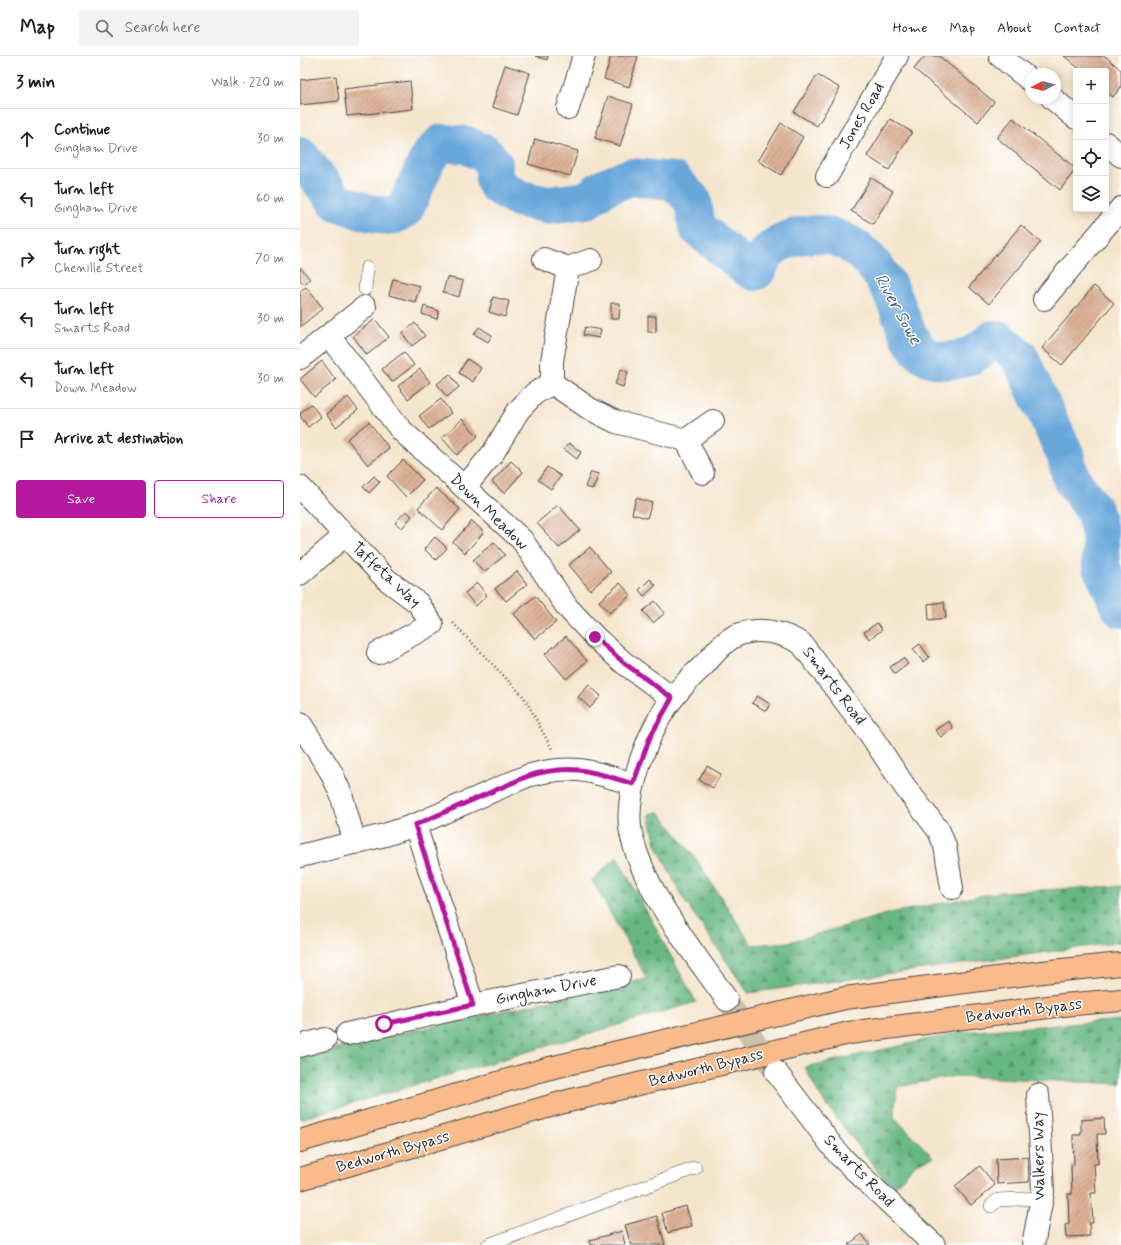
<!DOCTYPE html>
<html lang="en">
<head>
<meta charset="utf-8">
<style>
	body { margin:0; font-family:Mynerve,sans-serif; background:#f2f2f2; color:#202124 }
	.controls { position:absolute; right:12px; top:12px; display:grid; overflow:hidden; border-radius:4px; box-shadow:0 2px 10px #0003 }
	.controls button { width:36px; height:36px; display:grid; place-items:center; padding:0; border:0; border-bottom:1px solid #e0e0e0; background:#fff; color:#202124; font:20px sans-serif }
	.compass { position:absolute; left:725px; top:12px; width:36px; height:36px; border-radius:50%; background:#fff; box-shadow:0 2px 10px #0003; rotate:263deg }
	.stop { position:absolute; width:12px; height:12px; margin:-9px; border:3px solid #b5179e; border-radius:50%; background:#fff }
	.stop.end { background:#b5179e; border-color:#fff; box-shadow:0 1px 4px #0008 }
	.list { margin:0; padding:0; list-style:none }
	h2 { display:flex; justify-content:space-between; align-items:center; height:52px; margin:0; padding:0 16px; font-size:17px }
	h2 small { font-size:13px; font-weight:400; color:#757577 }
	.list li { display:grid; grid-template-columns:26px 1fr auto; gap:12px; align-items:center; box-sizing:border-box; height:60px; padding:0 16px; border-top:1px solid #e0e0e0 }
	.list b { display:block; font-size:15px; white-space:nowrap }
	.list p { margin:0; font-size:13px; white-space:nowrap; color:#757577 }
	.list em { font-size:13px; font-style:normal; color:#757577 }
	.actions { display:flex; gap:8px; padding:12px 16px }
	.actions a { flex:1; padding:9px 0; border:1px solid #b5179e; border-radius:4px; text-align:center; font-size:14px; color:#b5179e }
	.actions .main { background:#b5179e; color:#fff }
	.icon { flex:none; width:22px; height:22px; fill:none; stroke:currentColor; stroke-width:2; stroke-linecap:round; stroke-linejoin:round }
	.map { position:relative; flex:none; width:821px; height:1189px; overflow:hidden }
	header { display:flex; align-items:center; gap:24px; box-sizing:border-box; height:56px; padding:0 20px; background:#fff; border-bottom:1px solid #e0e0e0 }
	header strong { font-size:19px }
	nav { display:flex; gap:22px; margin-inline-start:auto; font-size:14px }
	.search { width:280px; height:36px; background:#f2f2f2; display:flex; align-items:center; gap:10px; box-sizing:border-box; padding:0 14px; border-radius:4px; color:#757577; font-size:15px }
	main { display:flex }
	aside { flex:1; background:#fff }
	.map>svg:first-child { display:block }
	.forest { fill:url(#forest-firs); stroke:#497157 }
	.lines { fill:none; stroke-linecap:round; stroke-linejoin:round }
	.river { stroke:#69a7db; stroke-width:38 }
	.building { fill:url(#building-hatch) }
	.street-tunnel { stroke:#cdc0ac; stroke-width:22; stroke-dasharray:22 11; stroke-linecap:butt }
	.lane-casing { stroke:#494743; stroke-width:14 }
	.street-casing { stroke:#494743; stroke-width:24 }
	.highway-casing { stroke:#494743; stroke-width:24 }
	.path { stroke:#494743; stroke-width:2.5; stroke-dasharray:1 3; stroke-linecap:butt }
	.lane { stroke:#fff; stroke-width:13 }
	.street { stroke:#fff; stroke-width:22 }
	.highway { stroke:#fabb8c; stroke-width:22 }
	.route { stroke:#b5179e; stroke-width:5 }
	.labels { text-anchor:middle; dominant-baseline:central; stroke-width:3; stroke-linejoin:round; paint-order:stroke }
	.street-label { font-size:16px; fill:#2b2b2b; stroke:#fff }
	.water-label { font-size:17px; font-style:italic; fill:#445d71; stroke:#fff }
</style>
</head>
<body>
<header>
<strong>Map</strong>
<div class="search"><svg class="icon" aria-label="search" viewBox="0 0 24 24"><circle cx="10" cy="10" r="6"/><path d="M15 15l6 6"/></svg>Search here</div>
<nav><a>Home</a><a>Map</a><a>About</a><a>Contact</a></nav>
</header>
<main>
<aside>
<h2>3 min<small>Walk · 220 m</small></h2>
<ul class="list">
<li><svg class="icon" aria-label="ahead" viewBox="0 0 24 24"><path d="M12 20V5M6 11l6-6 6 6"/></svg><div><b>Continue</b><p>Gingham Drive</p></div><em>30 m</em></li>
<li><svg class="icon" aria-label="left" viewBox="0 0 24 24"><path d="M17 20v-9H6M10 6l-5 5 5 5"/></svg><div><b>Turn left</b><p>Gingham Drive</p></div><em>60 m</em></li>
<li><svg class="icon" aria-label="right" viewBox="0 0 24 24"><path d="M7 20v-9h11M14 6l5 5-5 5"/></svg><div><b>Turn right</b><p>Chenille Street</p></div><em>70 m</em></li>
<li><svg class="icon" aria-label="left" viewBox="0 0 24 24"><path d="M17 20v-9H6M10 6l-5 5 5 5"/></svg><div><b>Turn left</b><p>Smarts Road</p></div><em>30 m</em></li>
<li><svg class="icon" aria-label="left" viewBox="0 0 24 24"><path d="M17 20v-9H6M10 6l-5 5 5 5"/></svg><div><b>Turn left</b><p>Down Meadow</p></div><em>30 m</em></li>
<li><svg class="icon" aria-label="arrive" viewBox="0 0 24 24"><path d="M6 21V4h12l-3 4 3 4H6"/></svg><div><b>Arrive at destination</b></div></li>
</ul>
<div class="actions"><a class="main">Save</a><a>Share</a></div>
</aside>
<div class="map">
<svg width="821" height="1189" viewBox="0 0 821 1189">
	<defs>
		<pattern id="forest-firs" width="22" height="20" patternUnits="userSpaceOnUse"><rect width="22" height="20" fill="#67b783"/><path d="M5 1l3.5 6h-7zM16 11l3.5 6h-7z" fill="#55956b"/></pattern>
		<pattern id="building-hatch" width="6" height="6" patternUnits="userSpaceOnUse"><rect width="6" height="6" fill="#ddb297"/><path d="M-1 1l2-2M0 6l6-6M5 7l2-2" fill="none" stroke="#b3917b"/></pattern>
	</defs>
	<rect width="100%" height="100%" fill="#fff"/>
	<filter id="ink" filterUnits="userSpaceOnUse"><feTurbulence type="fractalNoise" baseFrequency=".025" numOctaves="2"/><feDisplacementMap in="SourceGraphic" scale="8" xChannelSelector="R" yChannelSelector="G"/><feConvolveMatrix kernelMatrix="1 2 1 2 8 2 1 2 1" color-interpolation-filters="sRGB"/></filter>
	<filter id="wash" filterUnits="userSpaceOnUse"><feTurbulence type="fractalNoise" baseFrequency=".012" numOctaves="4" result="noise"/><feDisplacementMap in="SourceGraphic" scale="16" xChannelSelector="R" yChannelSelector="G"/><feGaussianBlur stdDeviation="0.9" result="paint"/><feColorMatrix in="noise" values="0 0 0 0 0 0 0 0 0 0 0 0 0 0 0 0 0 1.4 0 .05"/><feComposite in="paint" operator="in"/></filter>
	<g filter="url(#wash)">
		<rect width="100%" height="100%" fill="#f5e5cc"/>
		<g class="forest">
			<path d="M359 756 394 800 452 889 489 886 590 857 700 836 821 830V886L448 937 382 841 356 788 349 758Z"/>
			<path d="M317 801 396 946 0 1063V1000L347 923 292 824Z"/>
			<path d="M821 964V1028L655 1020 597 1031 594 1061 633 1101 616 1108 592 1134 519 1039 505 1011 661 976Z"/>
		</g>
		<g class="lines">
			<path class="river" d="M0 100 37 146 62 155 86 160 94 159 105 153 129 100 142 87 166 89 185 98 194 108V124L197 130 220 143 248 149 287 144 301 133 330 121 374 125 393 145 397 171 445 211 455 216C461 212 460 206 464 201 467 196 475 190 480 187 527 164 564 188 588 230 599 248 602 271 614 288 627 310 659 308 679 295 684 292 688 287 693 283H698L719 300 765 398 771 422 794 454 800 478 801 511 821 553"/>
		</g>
		<g id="blocks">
			<g class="building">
				<path d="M235 0H248L247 4Z"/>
				<path d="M311 0H338L329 31 304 23Z"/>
				<path d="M625 0H639L694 46 678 66 614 13Z"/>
				<path d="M764 0H805L821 14V31L813 41 806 35V15H782Z"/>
				<path d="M205 9 230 17 217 59 192 51Z"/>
				<path d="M517 19 540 32 517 70 494 56Z"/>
				<path d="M36 20 39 45 0 49V24Z"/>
				<path d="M110 25 113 53 47 60 44 33Z"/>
				<path d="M308 40 333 48 320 90 295 82Z"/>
				<path d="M713 62 776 113 760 134 697 82Z"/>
				<path d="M590 63 612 76 589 114 567 100Z"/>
				<path d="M481 67 503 81 481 119 458 105Z"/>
				<path d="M235 83 278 95 270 120 228 108Z"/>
				<path d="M571 122 593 135 573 168 551 155Z"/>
				<path d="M721 169 741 186 689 248 669 231Z"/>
				<path d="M0 211 10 223 4 228 0 224Z"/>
				<path d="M147 221 163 225 159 241 143 236Z"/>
				<path d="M93 223 120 230 115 246 89 239Z"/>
				<path d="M794 230 814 247 762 309 742 292Z"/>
				<path d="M6 231 23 252 0 271V235Z"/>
				<path d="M193 241 209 245 205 261 189 256Z"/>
				<path d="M311 247H320L319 263H311Z"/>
				<path d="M124 250 139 255 137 263 122 258Z"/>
				<rect x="348" y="260" width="8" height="16"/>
				<path d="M75 263 89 281 67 299 53 280Z"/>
				<path d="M115 267 125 280 112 290 102 277Z"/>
				<path d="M179 271 192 279 188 286 174 278Z"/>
				<path d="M285 271 301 274 299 282 283 279Z"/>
				<path d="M104 296 114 309 92 326 82 313Z"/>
				<path d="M167 303 181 312 173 326 159 317Z"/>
				<path d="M22 305 36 324 14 341 0 323Z"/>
				<path d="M120 313 130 326 108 343 98 330Z"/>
				<path d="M321 313 328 316 323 331 315 328Z"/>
				<path d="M150 318 159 331 147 341 137 328Z"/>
				<path d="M48 341 58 354 36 371 26 358Z"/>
				<path d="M141 343 151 357 129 373 119 360Z"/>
				<path d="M11 348 21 361 8 371 0 360V357Z"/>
				<path d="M162 363 178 380 157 399 142 382Z"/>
				<path d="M69 366 89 392 68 409 47 383Z"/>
				<path d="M269 387 281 396 277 403 264 393Z"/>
				<path d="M103 404 123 424 106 441 87 420Z"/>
				<path d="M211 405 223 416 204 437 192 426Z"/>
				<path d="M247 411 261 420 251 433 238 424Z"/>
				<path d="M291 416 299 418 293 433 285 431Z"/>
				<path d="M74 420 80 426 69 437 63 431Z"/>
				<path d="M136 432 160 453 142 474 118 452Z"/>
				<path d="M336 442 352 447 347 462 332 458Z"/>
				<path d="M258 449 280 474 259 492 237 467Z"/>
				<path d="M106 455 112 460 102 472 95 467Z"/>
				<path d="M172 465 184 476 165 497 153 486Z"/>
				<path d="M135 481 147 492 136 504 124 493Z"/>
				<path d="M194 486 205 499 184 516 173 504Z"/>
				<path d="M290 491 311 516 290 534 269 509Z"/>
				<path d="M217 515 227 528 206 545 195 533Z"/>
				<path d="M350 523 356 529 344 540 339 534Z"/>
				<path d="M177 527 187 539 176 550 165 537Z"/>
				<path d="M320 527 331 539 310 557 299 545Z"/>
				<path d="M235 540 256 566 235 583 214 558Z"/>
				<path d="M355 545 365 557 353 567 343 555Z"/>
				<path d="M644 546 646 562 629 564 628 548Z"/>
				<path d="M577 567 582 574 569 583 564 576Z"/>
				<path d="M266 580 287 605 266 623 245 598Z"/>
				<path d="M620 588 629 601 623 606 613 593Z"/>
				<path d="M603 602 608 608 595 618 590 611Z"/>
				<path d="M289 629 301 640 290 652 278 641Z"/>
				<path d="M457 640 470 648 466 655 452 647Z"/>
				<path d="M649 665 653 672 641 681 635 674Z"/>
				<path d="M407 710 421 718 413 732 399 724Z"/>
				<path d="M804 1062 805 1078H797L798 1108H794L796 1137H791L793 1167H789L790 1180 766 1181 765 1169 769 1168 768 1138H772L771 1109H774L773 1079H781V1064Z"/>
				<path d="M728 1101 729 1126 697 1128 696 1103Z"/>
				<path d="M680 1110 695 1129 671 1149 655 1130Z"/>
				<path d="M386 1150 392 1170 368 1177 362 1157Z"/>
				<path d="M357 1160 365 1189H331L325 1169Z"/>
				<path d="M322 1175 325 1189H291L290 1184Z"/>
				<path d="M562 1178 570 1189H548Z"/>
			</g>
		</g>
	</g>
	<g filter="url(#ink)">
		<use href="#blocks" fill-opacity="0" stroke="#494743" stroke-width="1"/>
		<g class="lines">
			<path class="street-tunnel" d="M427 944 473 1013"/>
			<defs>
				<g id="lane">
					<path d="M65 233 67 212"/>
					<path d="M691 1150 698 1144 742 1142"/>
					<path d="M188 1189 395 1112"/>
				</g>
				<g id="street">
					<path d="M700 0 731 25"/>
					<path d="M752 42 776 62"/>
					<path d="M268 52 284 0"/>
					<path d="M806 87 821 100"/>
					<path d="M527 120 597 0"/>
					<path d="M244 203 268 212 291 204"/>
					<path d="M744 243 821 152"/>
					<path d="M29 280 101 374 222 484 267 551 295 581 324 607 372 642"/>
					<path d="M0 302 65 251"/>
					<path d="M252 327 290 353 316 366 386 384 413 365"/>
					<path d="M386 384 403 417"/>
					<path d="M0 431 86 523 118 547 132 568 78 597"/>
					<path d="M165 431 193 397 218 355 234 338 252 327V305L268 212"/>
					<path d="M0 518 44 480"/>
					<path d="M0 667 31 716 41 738 55 787"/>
					<path d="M115 769 173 949"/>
					<path d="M0 800 85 779 115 769 227 720C271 707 292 715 333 728"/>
					<path d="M427 944C393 895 344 837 331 777 323 739 349 672 373 642 382 630 393 619 404 609 413 599 423 586 435 580 458 570 481 576 501 587L570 678 605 731 639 775 645 790 652 832"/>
					<path d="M47 978 173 949 319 920"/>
					<path d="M0 990 25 983"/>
					<path d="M476 1016 539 1099 634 1189"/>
					<path d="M733 1189 743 1136 738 1039"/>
				</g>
				<g id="highway">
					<path d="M0 1085 246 1013 545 942 742 916 821 908"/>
					<path d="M0 1123 264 1046 549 977 763 949 821 944"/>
				</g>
			</defs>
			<use href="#lane" class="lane-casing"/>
			<use href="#street" class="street-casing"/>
			<use href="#highway" class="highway-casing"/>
			<path class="path" d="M153 567 224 641 252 693"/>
			<use href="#lane" class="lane"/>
			<use href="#street" class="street"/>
			<use href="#highway" class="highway"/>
		</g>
	</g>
	<g class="lines" filter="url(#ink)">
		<path class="route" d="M84 968 173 949 115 769 228 720C271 707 292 715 333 728L350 681 372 642 324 607 295 581"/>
	</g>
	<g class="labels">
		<g class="street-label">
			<text transform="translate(562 60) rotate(-60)">Jones Road</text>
			<text transform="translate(189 456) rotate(44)">Down Meadow</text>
			<text transform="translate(86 519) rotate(43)">Taffeta Way</text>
			<text transform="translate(534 630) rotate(53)">Smarts Road</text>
			<text transform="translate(246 934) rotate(-11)">Gingham Drive</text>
			<text transform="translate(724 955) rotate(-7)">Bedworth Bypass</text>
			<text transform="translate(406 1012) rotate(-14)">Bedworth Bypass</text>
			<text transform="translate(93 1096) rotate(-16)">Bedworth Bypass</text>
			<text transform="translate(739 1100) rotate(-91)">Walkers Way</text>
			<text transform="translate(559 1115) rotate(46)">Smarts Road</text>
		</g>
		<g class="water-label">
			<text transform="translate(598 253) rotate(61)">River Sowe</text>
		</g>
	</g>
</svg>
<div class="controls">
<button>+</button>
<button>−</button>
<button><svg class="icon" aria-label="locate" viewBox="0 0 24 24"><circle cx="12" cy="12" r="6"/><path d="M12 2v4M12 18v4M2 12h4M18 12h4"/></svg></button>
<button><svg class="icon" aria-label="layers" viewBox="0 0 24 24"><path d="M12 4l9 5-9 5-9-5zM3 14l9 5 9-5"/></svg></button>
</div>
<svg class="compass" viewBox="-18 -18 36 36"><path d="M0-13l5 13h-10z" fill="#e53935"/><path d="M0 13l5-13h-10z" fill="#757577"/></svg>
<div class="stop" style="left:84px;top:968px"></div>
<div class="stop end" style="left:295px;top:581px"></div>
</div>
</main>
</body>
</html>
